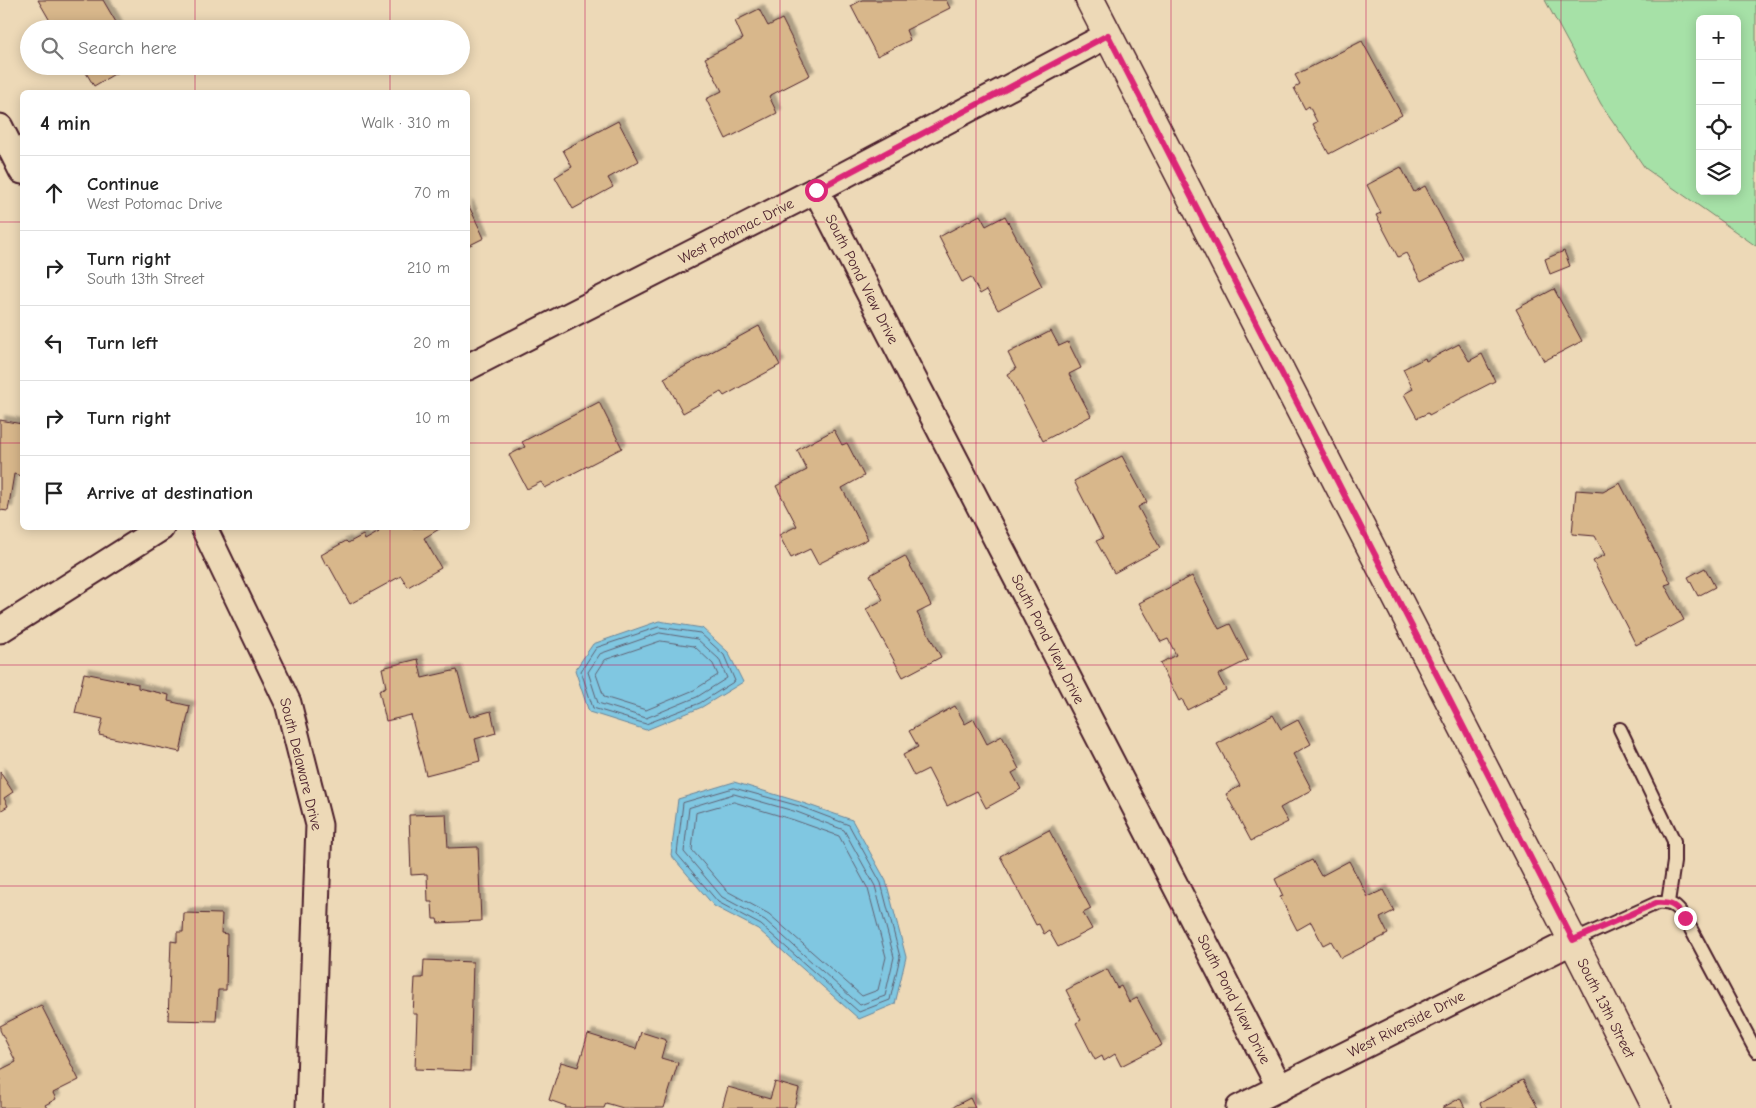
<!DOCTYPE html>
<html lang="en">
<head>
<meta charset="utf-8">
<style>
	body { margin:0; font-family:"Comic Neue",sans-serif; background:#f6f6f6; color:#222 }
	.controls { position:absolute; right:15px; top:15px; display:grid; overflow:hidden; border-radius:8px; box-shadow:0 2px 12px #0003 }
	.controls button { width:45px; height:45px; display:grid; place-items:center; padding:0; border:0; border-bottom:1px solid #e0e0e0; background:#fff; color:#222; font:25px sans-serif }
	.stop { position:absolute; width:15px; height:15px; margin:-11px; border:4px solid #db2777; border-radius:50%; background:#fff }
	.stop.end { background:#db2777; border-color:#fff; box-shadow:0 1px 5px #0008 }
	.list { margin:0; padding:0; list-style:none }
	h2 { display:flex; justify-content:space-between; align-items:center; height:65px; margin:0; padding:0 20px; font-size:21px }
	h2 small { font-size:16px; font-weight:400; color:#767676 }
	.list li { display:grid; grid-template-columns:32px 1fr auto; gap:15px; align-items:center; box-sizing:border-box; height:75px; padding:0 20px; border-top:1px solid #e0e0e0 }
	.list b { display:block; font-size:19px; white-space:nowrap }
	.list p { margin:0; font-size:16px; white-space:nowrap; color:#767676 }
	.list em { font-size:16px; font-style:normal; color:#767676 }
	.icon { flex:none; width:28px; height:28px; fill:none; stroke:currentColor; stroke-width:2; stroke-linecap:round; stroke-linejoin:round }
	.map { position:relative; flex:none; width:1756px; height:1108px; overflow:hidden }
	.search { position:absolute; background:#fff; box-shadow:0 2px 12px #0003; left:20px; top:20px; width:450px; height:55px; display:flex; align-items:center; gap:12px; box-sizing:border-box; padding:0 18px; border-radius:28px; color:#767676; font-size:19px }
	.panel { position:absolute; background:#fff; box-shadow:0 2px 12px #0003; left:20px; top:90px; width:450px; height:440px; border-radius:8px }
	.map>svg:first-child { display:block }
	.green { fill:#a6e1a7; stroke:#788069; fill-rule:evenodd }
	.water { fill:#80c7e1; stroke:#6a8498 }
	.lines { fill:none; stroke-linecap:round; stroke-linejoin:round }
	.shore { stroke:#606274; stroke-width:1 }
	.building { fill:#d8b78b; stroke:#4a1f2b; filter:url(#shadow) }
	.lane-casing { stroke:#4a1f2b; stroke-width:16 }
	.street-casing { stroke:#4a1f2b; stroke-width:29 }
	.secondary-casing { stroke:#4a1f2b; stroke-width:31 }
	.lane { stroke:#edd9b7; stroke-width:12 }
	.street { stroke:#edd9b7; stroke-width:25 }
	.secondary { stroke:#edd9b7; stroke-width:28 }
	.route { stroke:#db2777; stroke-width:6 }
	.grid { fill:none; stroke:#c2185b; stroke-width:1; stroke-opacity:0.55 }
	.labels { text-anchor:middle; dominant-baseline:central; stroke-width:4; stroke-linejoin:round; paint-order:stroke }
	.street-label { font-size:15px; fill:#4a1f2b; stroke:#edd9b7 }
</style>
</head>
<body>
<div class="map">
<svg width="1756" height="1108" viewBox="0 0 1756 1108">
	<defs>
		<filter id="shadow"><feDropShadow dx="4.5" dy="-4.5" stdDeviation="1" flood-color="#0004"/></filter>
	</defs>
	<rect width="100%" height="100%" fill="#edd9b7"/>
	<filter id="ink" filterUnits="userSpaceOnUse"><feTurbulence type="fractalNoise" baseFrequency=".02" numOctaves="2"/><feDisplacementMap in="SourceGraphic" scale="10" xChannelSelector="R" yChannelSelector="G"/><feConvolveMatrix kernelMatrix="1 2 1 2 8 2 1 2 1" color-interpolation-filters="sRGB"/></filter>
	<g filter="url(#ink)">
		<path class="green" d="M1545 0H1756V246L1645 168 1601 104ZM1700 19H1737V191H1700Z"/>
		<g class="water">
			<path d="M659 621 702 628 728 652 743 682 702 707 646 730 589 712 575 670 593 644Z"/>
			<path d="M734 782 800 802 852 820 886 881 906 957 895 1004 859 1019 758 929 714 906 671 855 678 799Z"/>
		</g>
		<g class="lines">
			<g class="shore">
				<path d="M659 627 700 633 724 655 735 681 700 703 646 724 593 708 581 671 596 648Z"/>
				<path d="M660 633 697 639 719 659 727 678 697 697 646 718 598 703 588 672 600 654Z"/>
				<path d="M661 641 694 646 713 664 718 675 694 690 646 710 604 697 596 674 605 660Z"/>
				<path d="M734 788 799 806 849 825 881 883 900 957 890 1000 859 1012 761 925 718 902 677 854 683 803Z"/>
				<path d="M734 794 797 812 844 830 875 886 894 957 885 996 860 1005 765 920 722 897 684 852 689 808Z"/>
				<path d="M734 802 794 820 839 836 868 889 886 957 878 990 862 996 769 914 727 891 692 850 696 813Z"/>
			</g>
		</g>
		<g class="building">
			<path d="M38 0H103L120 29H59L56 25 53 26Z"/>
			<path d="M862 0H946L950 8 906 30 910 40 877 56 851 6Z"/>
			<path d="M759 9 768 26 782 19 810 75 769 96 777 113 726 139 706 99 722 91 705 58 743 39 735 21Z"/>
			<path d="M1362 41 1402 115 1329 154 1313 124 1317 122 1309 106 1305 109 1294 88 1300 84 1295 75Z"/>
			<path d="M82 66H128L94 86Z"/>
			<path d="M618 121 639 161 608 178 613 187 573 209 555 177 572 167 563 150Z"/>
			<path d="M1401 167 1414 192 1425 186 1463 259 1421 281 1406 253 1398 257 1376 215 1381 213 1367 185Z"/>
			<path d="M468 204 484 238 468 246Z"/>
			<path d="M980 215 986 226 1005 216 1042 286 998 310 987 290 980 294 971 277 962 282 939 237Z"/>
			<path d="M1564 251 1570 266 1550 274 1545 259Z"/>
			<path d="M1554 289 1582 341 1544 361 1516 309Z"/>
			<path d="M759 326 780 365 724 396 721 392 683 413 664 378Z"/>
			<path d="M1051 331 1059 346 1068 342 1081 368 1069 374 1091 416 1043 441 1008 374 1016 369 1008 353Z"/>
			<path d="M1459 344 1469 361 1482 354 1495 381 1429 415 1428 413 1417 418 1404 394 1413 389 1403 369 1425 358 1426 361Z"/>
			<path d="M599 402 622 448 545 488 541 482 527 489 509 455 525 447 522 442Z"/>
			<path d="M0 420 22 424V476L14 474 8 511 0 510Z"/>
			<path d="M834 430 842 445 847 443 864 476 842 488 868 539 818 564 810 549 791 558 779 535 797 526 776 486 807 470 797 450Z"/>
			<path d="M1122 456 1147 502 1138 507 1160 548 1114 573 1096 541 1103 538 1074 481Z"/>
			<path d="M1620 483 1671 583 1665 585 1684 620 1636 645 1593 561 1605 555 1595 536 1572 534 1576 490 1603 492Z"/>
			<path d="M376 528H441L424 538 441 568 408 587 401 576 350 604 328 564 326 565 321 555 346 541 348 543 363 535 365 540 379 532Z"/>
			<path d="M905 556 930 603 931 606 917 613 941 657 903 677 866 609 883 600 870 575Z"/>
			<path d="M1705 568 1715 587 1698 596 1688 577Z"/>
			<path d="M1192 576 1219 629 1230 624 1248 660 1218 675 1226 690 1187 710 1182 699 1179 701 1160 663 1176 655 1168 639 1161 642 1139 603Z"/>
			<path d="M418 659 422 678 457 670 470 717 491 711 496 733 475 739 480 761 426 775 411 715 386 721 379 690 386 687 382 668Z"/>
			<path d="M84 673 138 684V688L169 695 168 701 190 706 180 752 99 735 103 719 75 713Z"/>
			<path d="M955 706 965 724 974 719 987 744 1002 736 1019 769 1012 773 1021 789 986 808 977 791 947 806 928 769 914 776 903 755 918 747 909 731Z"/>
			<path d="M1273 715 1281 729 1298 720 1311 744 1293 754 1312 790 1280 808 1288 822 1251 841 1226 794 1240 786 1217 744Z"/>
			<path d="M0 772 13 792 4 798 8 806 0 811Z"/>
			<path d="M446 814 448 848 478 847 481 921 438 923 437 919H433L432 902H428L427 874 411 875 409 815Z"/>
			<path d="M1049 830 1091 909 1083 913 1092 929 1058 947 1049 931 1044 934 1039 924 1036 925 1000 856Z"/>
			<path d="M1312 860 1321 876 1349 861 1368 897 1383 890 1394 911 1380 918 1388 934 1341 958 1331 941 1323 945 1311 922 1297 930 1280 897 1283 896 1275 879Z"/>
			<path d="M184 913 222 914 221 933 227 934 226 990H218L216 1021 168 1020 171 941 177 942V932H183Z"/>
			<path d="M424 960 473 962 470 1071 415 1069 417 1014H413L415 978H423Z"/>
			<path d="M1107 969 1117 988 1121 986 1129 1002 1137 998 1162 1045 1121 1066 1115 1054 1104 1061 1102 1056 1095 1060 1076 1023 1081 1020 1066 990Z"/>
			<path d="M41 1005 79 1080 53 1093 56 1099 45 1105 47 1108H0V1070L16 1062 0 1030V1026Z"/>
			<path d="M641 1032 666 1040 661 1058 678 1063 664 1108H623L606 1103 604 1108H565L566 1106 549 1100 561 1062 578 1067 588 1034 636 1049Z"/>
			<path d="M1523 1080 1538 1108H1482L1480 1103Z"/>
			<path d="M775 1082 799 1089 794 1108H722L728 1087 770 1099Z"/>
			<path d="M970 1098 975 1108H951Z"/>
			<path d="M1460 1098 1465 1108H1442L1455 1101Z"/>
		</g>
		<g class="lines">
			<defs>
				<g id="lane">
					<path d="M1620 729 1674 841V862L1668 902"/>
					<path d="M1573 941 1657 903C1672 902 1676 906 1685 918L1756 1051"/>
				</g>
				<g id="street">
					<path d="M0 127 22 171"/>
					<path d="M816 190 1280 1088"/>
					<path d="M468 367 816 190 1108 35"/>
					<path d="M204 528 288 703 319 825 309 1108"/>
					<path d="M0 630 161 528"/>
					<path d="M1239 1108 1573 941"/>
				</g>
				<path id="secondary" d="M1090 0 1573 941 1657 1108"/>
			</defs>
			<use href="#lane" class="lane-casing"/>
			<use href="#street" class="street-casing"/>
			<use href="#secondary" class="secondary-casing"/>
			<use href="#lane" class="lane"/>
			<use href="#street" class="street"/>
			<use href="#secondary" class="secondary"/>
		</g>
	</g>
	<g class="lines" filter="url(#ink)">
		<path class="route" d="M816 190 1108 35 1573 940 1656 903C1672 902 1676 906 1685 918"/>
	</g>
	<path class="grid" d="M195 0V29M390 0V29M585 0V1108M780 0V1108M976 0V1108M1171 0V1108M1366 0V1108M1561 0V1108M195 66V92M390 66V92M0 222H22M468 222H1756M0 443H22M468 443H1756M195 528V1108M390 528V1108M0 665H1756M0 886H1756"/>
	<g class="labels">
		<g class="street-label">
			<text transform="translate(736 231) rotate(-27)">West Potomac Drive</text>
			<text transform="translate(862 279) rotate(63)">South Pond View Drive</text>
			<text transform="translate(1048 639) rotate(63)">South Pond View Drive</text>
			<text transform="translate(301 764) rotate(76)">South Delaware Drive</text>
			<text transform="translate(1234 999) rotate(63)">South Pond View Drive</text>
			<text transform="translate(1606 1008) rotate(63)">South 13th Street</text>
			<text transform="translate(1406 1024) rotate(-27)">West Riverside Drive</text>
		</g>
	</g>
</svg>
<div class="controls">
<button>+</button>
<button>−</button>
<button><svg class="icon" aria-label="locate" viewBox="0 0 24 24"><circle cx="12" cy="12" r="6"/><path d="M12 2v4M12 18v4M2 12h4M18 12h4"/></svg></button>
<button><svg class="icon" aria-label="layers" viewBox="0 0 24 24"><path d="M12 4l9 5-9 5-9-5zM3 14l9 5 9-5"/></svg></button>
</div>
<div class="stop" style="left:816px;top:190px"></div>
<div class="stop end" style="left:1685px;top:918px"></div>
<div class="search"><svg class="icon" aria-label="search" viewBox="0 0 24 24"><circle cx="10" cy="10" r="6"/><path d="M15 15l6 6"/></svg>Search here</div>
<section class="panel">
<h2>4 min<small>Walk · 310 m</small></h2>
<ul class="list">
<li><svg class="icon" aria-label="ahead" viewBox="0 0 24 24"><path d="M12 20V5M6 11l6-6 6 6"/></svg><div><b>Continue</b><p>West Potomac Drive</p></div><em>70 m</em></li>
<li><svg class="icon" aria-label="right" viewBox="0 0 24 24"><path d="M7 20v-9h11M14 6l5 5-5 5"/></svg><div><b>Turn right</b><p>South 13th Street</p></div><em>210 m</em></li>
<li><svg class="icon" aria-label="left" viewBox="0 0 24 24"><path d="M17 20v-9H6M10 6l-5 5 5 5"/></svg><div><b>Turn left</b></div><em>20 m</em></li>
<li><svg class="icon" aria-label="right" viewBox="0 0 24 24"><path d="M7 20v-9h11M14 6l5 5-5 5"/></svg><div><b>Turn right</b></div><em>10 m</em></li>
<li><svg class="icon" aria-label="arrive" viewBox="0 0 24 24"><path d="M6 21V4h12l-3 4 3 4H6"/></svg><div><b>Arrive at destination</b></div></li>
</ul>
</section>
</div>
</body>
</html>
